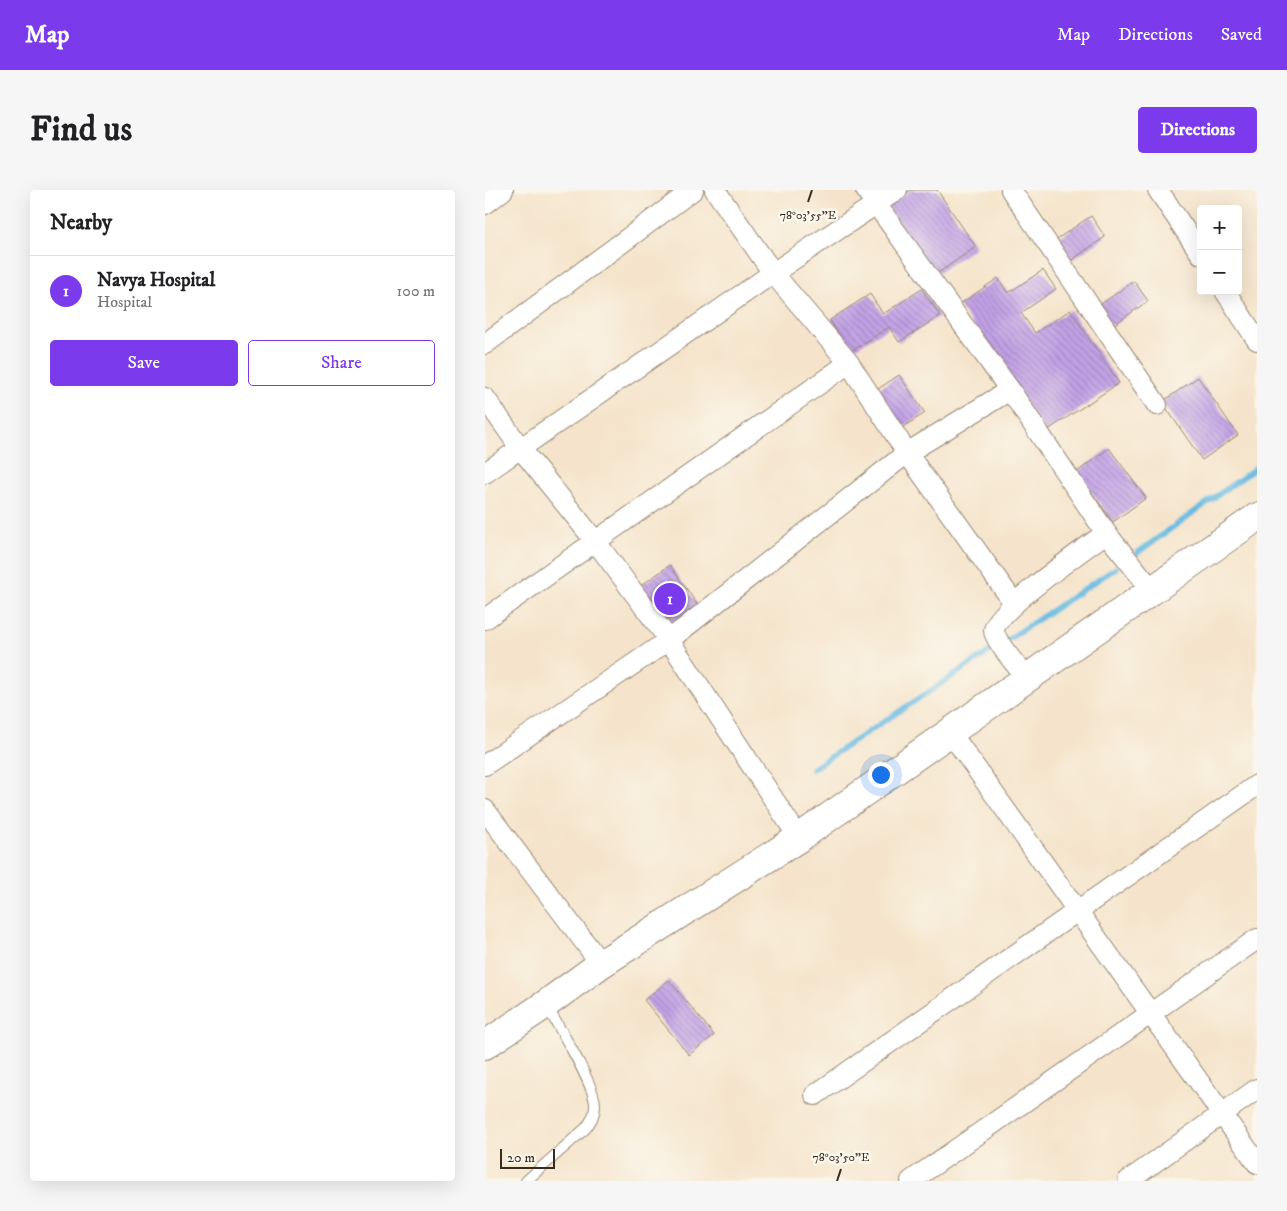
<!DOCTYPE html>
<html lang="en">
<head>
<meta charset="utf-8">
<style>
	body { margin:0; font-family:"IM FELL DW Pica",serif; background:#f6f6f6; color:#202124 }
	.controls { position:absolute; right:15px; top:15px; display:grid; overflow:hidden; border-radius:5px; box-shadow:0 5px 20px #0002 }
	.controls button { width:45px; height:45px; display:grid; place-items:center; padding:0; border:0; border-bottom:1px solid #e0e0e0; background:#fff; color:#202124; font:25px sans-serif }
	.scale { position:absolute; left:15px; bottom:12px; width:55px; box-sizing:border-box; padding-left:5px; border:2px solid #3b2a1e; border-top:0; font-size:14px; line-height:18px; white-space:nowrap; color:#3b2a1e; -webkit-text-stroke:4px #fbf7ec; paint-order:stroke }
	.you { position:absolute; left:395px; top:584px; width:18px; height:18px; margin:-12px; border:4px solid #fff; border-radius:50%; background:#1a73e8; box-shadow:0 0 0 8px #1a73e833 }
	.badge { display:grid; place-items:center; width:32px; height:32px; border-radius:50%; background:#7c3aed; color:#fff; font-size:16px; font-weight:700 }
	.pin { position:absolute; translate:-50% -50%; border:2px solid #fff; box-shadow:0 1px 5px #0006 }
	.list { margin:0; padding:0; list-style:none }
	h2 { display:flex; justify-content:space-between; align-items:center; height:65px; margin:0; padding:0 20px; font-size:21px }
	h2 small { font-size:16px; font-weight:400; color:#757577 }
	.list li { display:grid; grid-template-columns:32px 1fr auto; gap:15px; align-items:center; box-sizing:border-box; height:70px; padding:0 20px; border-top:1px solid #e0e0e0 }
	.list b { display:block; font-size:19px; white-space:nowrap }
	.list p { margin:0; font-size:16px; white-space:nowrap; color:#757577 }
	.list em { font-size:16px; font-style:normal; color:#757577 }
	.actions { display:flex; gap:10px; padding:15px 20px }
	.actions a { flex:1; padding:11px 0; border:1px solid #7c3aed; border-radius:5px; text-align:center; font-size:18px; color:#7c3aed }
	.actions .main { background:#7c3aed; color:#fff }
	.map { position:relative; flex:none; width:772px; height:991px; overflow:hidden; border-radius:5px }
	header { display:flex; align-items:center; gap:30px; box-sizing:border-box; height:70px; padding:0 25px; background:#7c3aed; color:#fff }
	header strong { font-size:24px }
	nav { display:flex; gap:28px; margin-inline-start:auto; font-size:18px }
	.intro { display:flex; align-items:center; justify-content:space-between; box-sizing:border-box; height:120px; padding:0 30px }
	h1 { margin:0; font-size:35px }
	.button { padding:12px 22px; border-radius:5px; background:#7c3aed; color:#fff; font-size:18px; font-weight:700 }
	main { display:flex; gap:30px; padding:0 30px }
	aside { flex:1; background:#fff; border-radius:5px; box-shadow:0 5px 20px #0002 }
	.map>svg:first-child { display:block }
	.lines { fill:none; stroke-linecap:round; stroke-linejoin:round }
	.stream { stroke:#65bae2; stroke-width:5.5 }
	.building { fill:url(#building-back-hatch) }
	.lane-casing { stroke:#988774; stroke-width:12 }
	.street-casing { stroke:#988774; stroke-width:22 }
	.primary-casing { stroke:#988774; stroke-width:30 }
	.lane { stroke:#fff; stroke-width:10 }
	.street { stroke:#fff; stroke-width:20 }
	.primary { stroke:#fff; stroke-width:28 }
	.ticks { fill:none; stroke:#3b2a1e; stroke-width:2 }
	.ticks-label { font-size:12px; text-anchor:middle; fill:#3b2a1e; stroke:#fbf7ec; stroke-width:5; stroke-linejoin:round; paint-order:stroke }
</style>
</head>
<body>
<header>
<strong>Map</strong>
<nav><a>Map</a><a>Directions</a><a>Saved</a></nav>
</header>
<div class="intro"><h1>Find us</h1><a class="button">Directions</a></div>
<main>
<aside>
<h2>Nearby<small></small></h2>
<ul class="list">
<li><span class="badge">1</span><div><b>Navya Hospital</b><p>Hospital</p></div><em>100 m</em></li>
</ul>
<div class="actions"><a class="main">Save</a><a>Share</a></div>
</aside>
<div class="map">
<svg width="772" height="991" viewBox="0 0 772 991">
	<defs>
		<pattern id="building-back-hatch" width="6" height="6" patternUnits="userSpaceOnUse" patternTransform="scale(1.25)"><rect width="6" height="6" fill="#c2a2e7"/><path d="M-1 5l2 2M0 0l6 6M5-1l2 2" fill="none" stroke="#9f84bb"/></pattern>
	</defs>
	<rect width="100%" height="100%" fill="#fbf7ec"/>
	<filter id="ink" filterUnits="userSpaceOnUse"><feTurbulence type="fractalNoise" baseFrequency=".02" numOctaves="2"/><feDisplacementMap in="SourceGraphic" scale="10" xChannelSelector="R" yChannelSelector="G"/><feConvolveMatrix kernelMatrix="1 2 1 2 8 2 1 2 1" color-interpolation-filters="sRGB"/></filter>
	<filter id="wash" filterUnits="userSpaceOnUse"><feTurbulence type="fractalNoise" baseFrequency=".0096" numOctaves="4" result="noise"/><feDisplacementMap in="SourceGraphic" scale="20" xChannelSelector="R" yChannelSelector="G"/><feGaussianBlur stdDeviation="1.12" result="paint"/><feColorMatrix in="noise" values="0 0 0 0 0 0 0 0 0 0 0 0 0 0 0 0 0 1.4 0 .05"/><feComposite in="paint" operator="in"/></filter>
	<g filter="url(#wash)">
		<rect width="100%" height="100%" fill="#f5e4cb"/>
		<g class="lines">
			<g class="stream">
				<path d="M652 363 772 277"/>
				<path d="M327 579 631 378"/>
			</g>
		</g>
		<g id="blocks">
			<g class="building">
				<path d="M426 0H452L491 57 450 85 402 17Z"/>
				<path d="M606 26 620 47 584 72 569 51Z"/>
				<path d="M558 80 571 99 536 123 550 143 585 120 634 193 560 242 474 115 513 88 523 103Z"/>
				<path d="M649 91 663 111 627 136 613 116Z"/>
				<path d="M437 99 455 126 414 152 404 137 365 162 345 130 385 104 398 124Z"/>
				<path d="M414 185 440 223 415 239 390 201Z"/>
				<path d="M713 187 753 245 717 270 677 212Z"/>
				<path d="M624 258 661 308 628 332 592 282Z"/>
				<path d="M185 375 214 417 183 439 154 397Z"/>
				<path d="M184 790 229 845 204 865 159 810Z"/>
			</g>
		</g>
	</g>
	<g filter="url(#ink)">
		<use href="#blocks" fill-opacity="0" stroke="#988774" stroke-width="1"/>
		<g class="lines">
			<defs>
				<path id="lane" d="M41 991 101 938C106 931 110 925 110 916 111 896 73 836 61 815"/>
				<g id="street">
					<path d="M230 0 288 83 364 173 422 263 529 413"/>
					<path d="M381 0 525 200 621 343 667 400"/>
					<path d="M526 0 672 215"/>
					<path d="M673 0 716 64"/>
					<path d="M0 14 18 0"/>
					<path d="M740 101 772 150"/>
					<path d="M0 154 208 0"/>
					<path d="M0 208 36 259 111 352 184 450 314 648"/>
					<path d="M0 283 288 83 412 0"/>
					<path d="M0 429 364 173"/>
					<path d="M542 488C535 480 509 450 509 441 508 422 602 357 621 343"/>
					<path d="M465 542 772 973"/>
					<path d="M0 575 184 450 422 263 525 200"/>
					<path d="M0 620 116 774"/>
					<path d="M330 905 772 595"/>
					<path d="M426 991 772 749"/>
					<path d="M643 991 772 899"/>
				</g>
				<path id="primary" d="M0 855 61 814 116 774 314 648 772 327"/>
			</defs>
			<use href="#lane" class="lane-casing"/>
			<use href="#street" class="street-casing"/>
			<use href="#primary" class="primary-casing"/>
			<use href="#lane" class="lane"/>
			<use href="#street" class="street"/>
			<use href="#primary" class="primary"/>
		</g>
	</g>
	<path class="ticks" d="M323 12 327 0M352 991 356 979"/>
	<g class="ticks-label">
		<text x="323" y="29">78°03'55"E</text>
		<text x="356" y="971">78°03'50"E</text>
	</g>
</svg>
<div class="controls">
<button>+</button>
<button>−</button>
</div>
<div class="scale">20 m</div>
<div class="you"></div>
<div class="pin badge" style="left:185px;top:409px">1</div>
</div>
</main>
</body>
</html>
